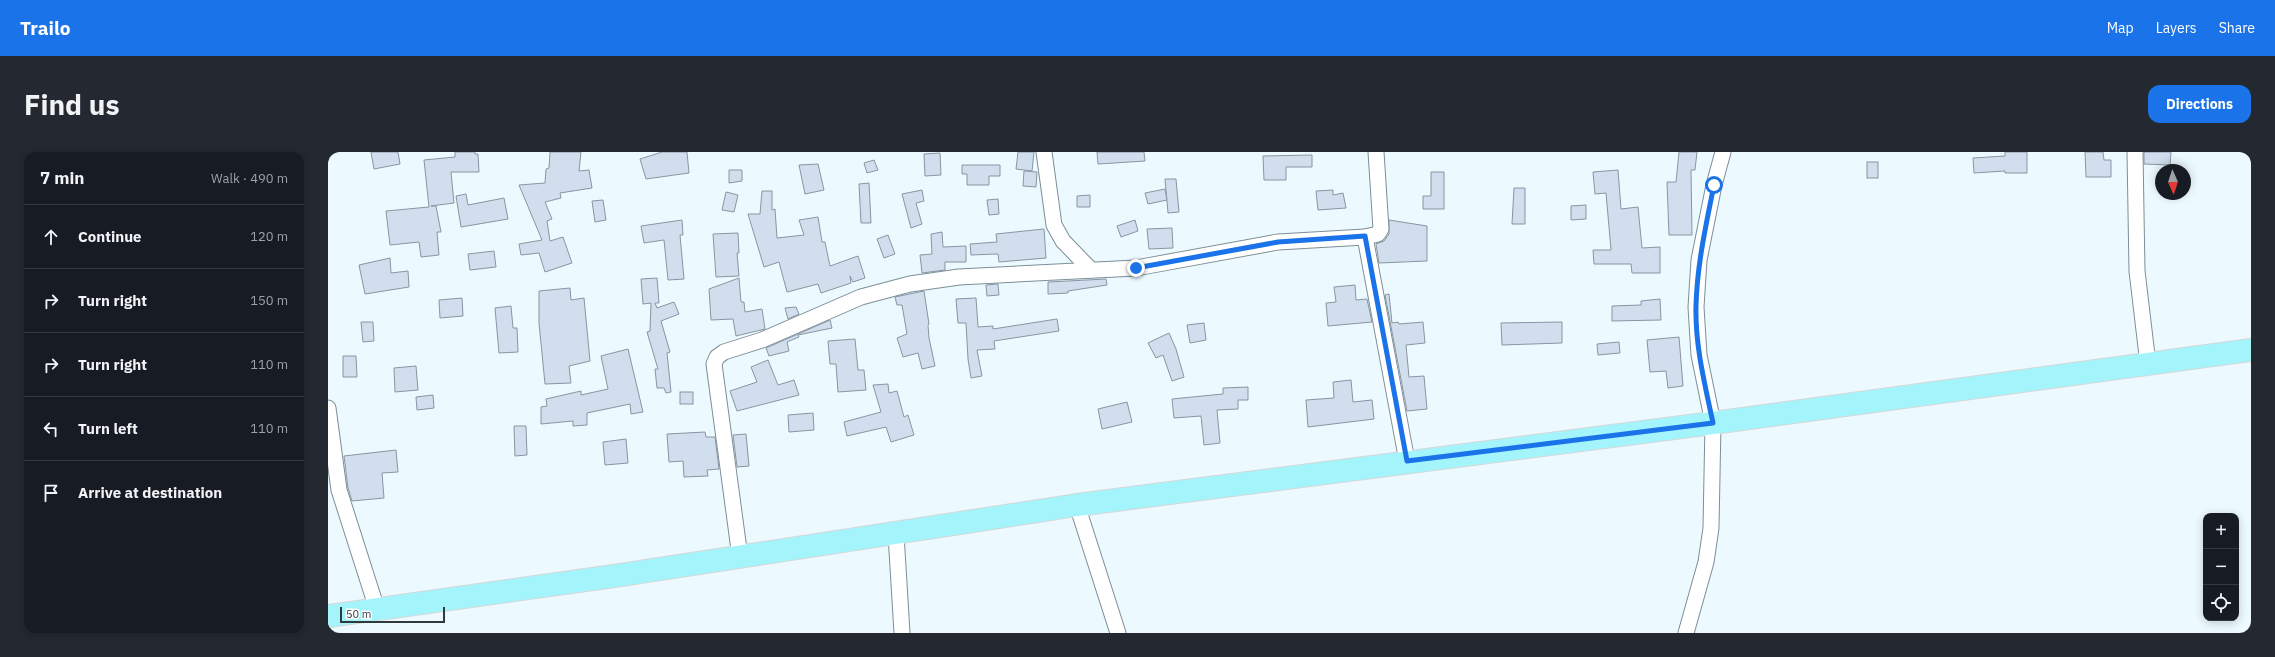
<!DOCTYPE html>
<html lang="en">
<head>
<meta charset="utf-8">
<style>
	body { margin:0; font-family:"IBM Plex Sans",sans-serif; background:#242831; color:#f1f3f6 }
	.controls { position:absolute; right:12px; bottom:12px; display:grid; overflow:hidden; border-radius:8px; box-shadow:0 2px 10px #0003 }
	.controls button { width:36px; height:36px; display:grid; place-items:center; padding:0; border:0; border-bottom:1px solid #363941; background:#171b24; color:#f1f3f6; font:20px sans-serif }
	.compass { position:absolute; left:1827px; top:12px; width:36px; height:36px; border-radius:50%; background:#171b24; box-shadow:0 2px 10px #0003; rotate:177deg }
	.scale { position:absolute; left:12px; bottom:10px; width:105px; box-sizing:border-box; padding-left:4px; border:2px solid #30393c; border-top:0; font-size:11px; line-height:14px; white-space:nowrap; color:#30393c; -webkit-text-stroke:3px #fff; paint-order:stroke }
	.stop { position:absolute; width:12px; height:12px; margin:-9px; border:3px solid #1a73e8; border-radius:50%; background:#fff }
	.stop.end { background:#1a73e8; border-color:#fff; box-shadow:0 1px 4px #0008 }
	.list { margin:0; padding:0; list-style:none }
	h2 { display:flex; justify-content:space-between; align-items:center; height:52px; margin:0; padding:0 16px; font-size:17px }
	h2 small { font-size:13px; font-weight:400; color:#9ea1a6 }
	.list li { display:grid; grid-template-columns:26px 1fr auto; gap:12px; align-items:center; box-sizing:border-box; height:64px; padding:0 16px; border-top:1px solid #363941 }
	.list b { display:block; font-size:15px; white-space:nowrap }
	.list em { font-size:13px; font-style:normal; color:#9ea1a6 }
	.icon { flex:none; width:22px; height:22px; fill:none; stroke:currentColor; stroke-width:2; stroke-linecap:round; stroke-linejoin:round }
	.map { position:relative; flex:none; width:1923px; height:481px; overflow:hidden; border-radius:12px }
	header { display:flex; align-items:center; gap:24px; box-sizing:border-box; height:56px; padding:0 20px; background:#1a73e8; color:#fff }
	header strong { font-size:19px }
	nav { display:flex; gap:22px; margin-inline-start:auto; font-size:14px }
	.intro { display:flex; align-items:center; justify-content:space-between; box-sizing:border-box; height:96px; padding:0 24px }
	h1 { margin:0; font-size:28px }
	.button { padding:10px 18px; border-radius:12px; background:#1a73e8; color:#fff; font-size:14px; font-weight:700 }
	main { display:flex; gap:24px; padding:0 24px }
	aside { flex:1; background:#171b24; border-radius:12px; box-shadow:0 2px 10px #0003 }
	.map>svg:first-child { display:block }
	.building { fill:#d0deed; stroke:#8896a3 }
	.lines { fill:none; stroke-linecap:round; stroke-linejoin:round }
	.minor-casing { stroke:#7c8f97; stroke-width:17 }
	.primary-casing { stroke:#d6d7d8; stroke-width:24 }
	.minor { stroke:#fff; stroke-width:15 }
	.primary { stroke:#a4f5fb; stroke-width:22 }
	.route { stroke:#1a73e8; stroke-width:5 }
</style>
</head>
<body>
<header>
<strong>Trailo</strong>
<nav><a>Map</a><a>Layers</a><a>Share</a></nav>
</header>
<div class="intro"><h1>Find us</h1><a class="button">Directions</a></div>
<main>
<aside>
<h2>7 min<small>Walk · 490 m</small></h2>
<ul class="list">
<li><svg class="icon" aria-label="ahead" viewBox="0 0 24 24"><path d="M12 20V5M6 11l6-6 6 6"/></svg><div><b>Continue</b></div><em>120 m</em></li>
<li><svg class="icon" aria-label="right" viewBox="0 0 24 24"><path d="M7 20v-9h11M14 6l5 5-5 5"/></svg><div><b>Turn right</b></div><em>150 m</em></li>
<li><svg class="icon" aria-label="right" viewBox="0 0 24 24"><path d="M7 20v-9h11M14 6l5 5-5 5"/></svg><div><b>Turn right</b></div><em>110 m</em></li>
<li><svg class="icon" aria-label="left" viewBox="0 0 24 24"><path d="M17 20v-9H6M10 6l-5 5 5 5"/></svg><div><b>Turn left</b></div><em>110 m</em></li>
<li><svg class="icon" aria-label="arrive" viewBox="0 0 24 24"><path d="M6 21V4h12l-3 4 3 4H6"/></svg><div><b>Arrive at destination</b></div></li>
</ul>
</aside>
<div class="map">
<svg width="1923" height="481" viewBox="0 0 1923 481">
	<rect width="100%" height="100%" fill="#ecf9fe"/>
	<g class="building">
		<path d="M43 0H70L72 12 46 17Z"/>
		<path d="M127 0H147V2H150L151 20H123L126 51 103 54H108L113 80H109L111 103 93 105 91 90 62 93 58 59 101 55 96 8 127 5Z"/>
		<path d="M222 0H253L251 19 261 18 264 36 232 41 233 46 217 50 224 67 219 69 222 89 235 85 244 111 217 120 211 101 193 103 191 92 214 88 191 33 217 31 218 17 221 16Z"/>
		<path d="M334 0H359L361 21 318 27 312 7Z"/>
		<path d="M690 0H706L704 19 688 17Z"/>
		<path d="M769 0H816L817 9 770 12Z"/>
		<path d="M1351 0H1369L1367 18H1363L1364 83H1341L1339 30H1348Z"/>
		<path d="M1677 0H1699V21H1677V19L1646 21 1645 6 1677 4Z"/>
		<path d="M1757 0H1775L1776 8H1783V25H1758Z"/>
		<path d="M1816 0H1843L1842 13 1816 12Z"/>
		<path d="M612 1 613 23 597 24 596 2Z"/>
		<path d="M984 3V15H958V28H936L935 4Z"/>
		<path d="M546 8 550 18 539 21 536 11Z"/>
		<rect x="1539" y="10" width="11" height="16"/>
		<path d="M490 12 496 38 477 42 471 13Z"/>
		<path d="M634 13H672V24H661V33H639V22H634Z"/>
		<path d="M401 18H414V29L401 31Z"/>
		<path d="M1290 18 1293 57 1310 55 1314 96 1332 95V121H1304L1303 112H1266L1265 98H1283L1278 41 1267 42 1265 20Z"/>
		<path d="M696 19 709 20 708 35 695 34Z"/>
		<path d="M1103 20H1116V57H1095V44H1103Z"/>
		<path d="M837 27H848L851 60 840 61Z"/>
		<path d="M541 31 543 71H533L531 32Z"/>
		<path d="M1186 36H1197V72H1184Z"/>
		<path d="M837 37 839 48 820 52 817 41Z"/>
		<path d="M594 38 596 49 588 51 594 72 583 76 574 42Z"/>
		<path d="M1005 38V43L1015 41 1018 56 990 58 988 39Z"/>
		<path d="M434 39H444V58L447 57 449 86 476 83 471 68 490 65 494 90H497L502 114 530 104 537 126 525 130 522 124 523 131 493 141 490 132 459 140 451 110 436 115 420 62H432Z"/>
		<path d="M398 40 410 43 406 60 394 58Z"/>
		<path d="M138 42 140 53 176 46 180 67 133 75 128 44Z"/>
		<path d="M762 43V55H749V44Z"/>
		<path d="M670 47 671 62 661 63 659 48Z"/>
		<path d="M275 48 278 68 267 70 264 49Z"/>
		<path d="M1258 53V67L1243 68V54Z"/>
		<path d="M354 68 355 83H352L356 127 340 128 336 88 316 91 313 74Z"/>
		<path d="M807 68 810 79 793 85 789 74Z"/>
		<path d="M1061 68 1099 74V109L1051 111 1048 92 1056 89 1061 82Z"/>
		<path d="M844 76 845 96 821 97 819 77Z"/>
		<path d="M716 77 718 106 671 110 670 102 643 103 642 92 669 90 668 82Z"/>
		<path d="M614 80 615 95 638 94V110H617V118L594 121 592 103 604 102 603 82Z"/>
		<path d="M410 81 411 101H409L411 124 388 125 385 82Z"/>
		<path d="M560 83 567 102 556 106 549 87Z"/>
		<path d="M166 99 168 115 142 118 140 102Z"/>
		<path d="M62 106 63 121 80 119 81 135 37 142 31 113Z"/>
		<path d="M329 126 331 151H327L329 156 346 150 351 162 333 169 342 200 339 201 343 240 338 241 336 236H329L327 217H330L319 180 322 179 323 151 315 152 313 127Z"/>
		<path d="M411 126 413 150H416L417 160 434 157 437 177 408 184 405 167 383 168 381 137Z"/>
		<path d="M778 127 779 133 740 139V141L720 142V130Z"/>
		<path d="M670 132 671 143 659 144 658 133Z"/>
		<path d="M1027 133 1028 148 1039 147 1044 170 1000 174 998 151 1008 150 1006 135Z"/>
		<path d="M242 136 243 148 256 146 262 209 241 214 243 231 217 232 211 171V139Z"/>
		<path d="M596 139 601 172 600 173 601 186 607 214 594 217 590 201 575 205 569 186 579 182 574 153H569L567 145Z"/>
		<path d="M1061 142 1064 171 1070 170 1071 172 1095 170 1097 191 1078 193 1081 225 1096 224 1099 257 1079 259 1057 143Z"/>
		<path d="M134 146 135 164 112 166 111 148Z"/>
		<path d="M648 146 650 175 665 174V177L729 167 731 179 666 189 667 197 649 198 654 224 643 226 640 207 638 171H630L628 147Z"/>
		<path d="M1332 147 1333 168 1284 169V154L1313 153V149Z"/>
		<path d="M183 154 185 176H189L190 200 171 201 167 156Z"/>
		<path d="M468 155 471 162 460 167 457 156Z"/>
		<path d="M502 168 504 176 470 183 471 185 459 190 461 199 441 204 438 196Z"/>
		<path d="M33 170H45L46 189 35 190Z"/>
		<path d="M1234 170V191L1174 193 1173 171Z"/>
		<path d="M876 171 878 188 862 191 859 173Z"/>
		<path d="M841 181 848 197 856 225 844 229 835 203 828 206 820 191Z"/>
		<path d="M1351 185 1355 234 1340 236 1338 219 1322 220 1319 188Z"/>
		<path d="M527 187 530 218H536L538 238 510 240 508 212H502L500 189Z"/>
		<path d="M1291 190 1292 201 1270 203 1269 192Z"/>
		<path d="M300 197 315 260 303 262 302 252 259 261V273L245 274V269L213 272V255L219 254 218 247 253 239V243L280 237 273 204Z"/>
		<path d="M15 204H28L29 225H15Z"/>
		<path d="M440 208 450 233 466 228 471 243 409 259 402 239 429 230 423 215Z"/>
		<path d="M88 214 90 238 67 240 66 216Z"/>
		<path d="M1023 228 1025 250 1044 248 1046 267 980 275 978 248 1006 246 1005 230Z"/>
		<path d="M560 232 561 241 569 239 576 265 580 263 586 283 563 290 558 275 519 284 516 270 553 260 545 233Z"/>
		<path d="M920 235V248H910V257L889 258 892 291 876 293 873 264 846 266 844 247 895 242V236Z"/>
		<rect x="352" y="240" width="13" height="12"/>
		<path d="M105 243 106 256 89 258 88 245Z"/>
		<path d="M799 250 804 270 774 277 770 257Z"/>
		<path d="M485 261 486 278 461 280 460 263Z"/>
		<path d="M186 274H198L199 303 187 304Z"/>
		<path d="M377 280 378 285H387L391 317 379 318 380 324 356 325 355 309 341 310 339 282Z"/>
		<path d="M418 282 421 314 409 315 405 283Z"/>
		<path d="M298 287 300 311 277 313 275 290Z"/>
		<path d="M68 298 70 320 54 321 56 346 24 349 20 336 16 304Z"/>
	</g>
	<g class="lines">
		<defs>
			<g id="minor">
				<path d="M716 0 726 73 735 89 763 118"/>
				<path d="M1807 0 1809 119 1820 212"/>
				<path d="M1037 85 1050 82 1053 77 1048 0"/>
				<path d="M0 256 11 338 49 457"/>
				<path d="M749 353 790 481"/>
				<path d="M568 382 574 481"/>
				<path d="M412 405 386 212 389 205 396 200 434 188 533 145 582 132 631 125 808 116 950 90 1037 85 1079 309"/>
				<path d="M1358 481 1378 410 1383 376 1385 271 1371 203 1368 155 1371 108 1386 33 1395 0"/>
			</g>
			<path id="primary" d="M0 464 286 424 749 353 1385 271 1923 198"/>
		</defs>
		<use href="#minor" class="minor-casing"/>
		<use href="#primary" class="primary-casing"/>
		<use href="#minor" class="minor"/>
		<use href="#primary" class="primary"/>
	</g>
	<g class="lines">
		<path class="route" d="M808 116 950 90 1037 84 1079 309 1385 271C1377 233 1367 194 1368 154 1369 113 1378 73 1386 33"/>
	</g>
</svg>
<div class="controls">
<button>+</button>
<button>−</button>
<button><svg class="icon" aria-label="locate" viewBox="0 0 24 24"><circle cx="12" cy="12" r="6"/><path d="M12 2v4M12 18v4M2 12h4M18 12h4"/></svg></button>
</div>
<svg class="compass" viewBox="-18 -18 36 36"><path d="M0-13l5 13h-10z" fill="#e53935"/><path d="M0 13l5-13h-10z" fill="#9ea1a6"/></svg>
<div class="scale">50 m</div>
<div class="stop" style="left:1386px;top:33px"></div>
<div class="stop end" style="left:808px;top:116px"></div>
</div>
</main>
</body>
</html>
